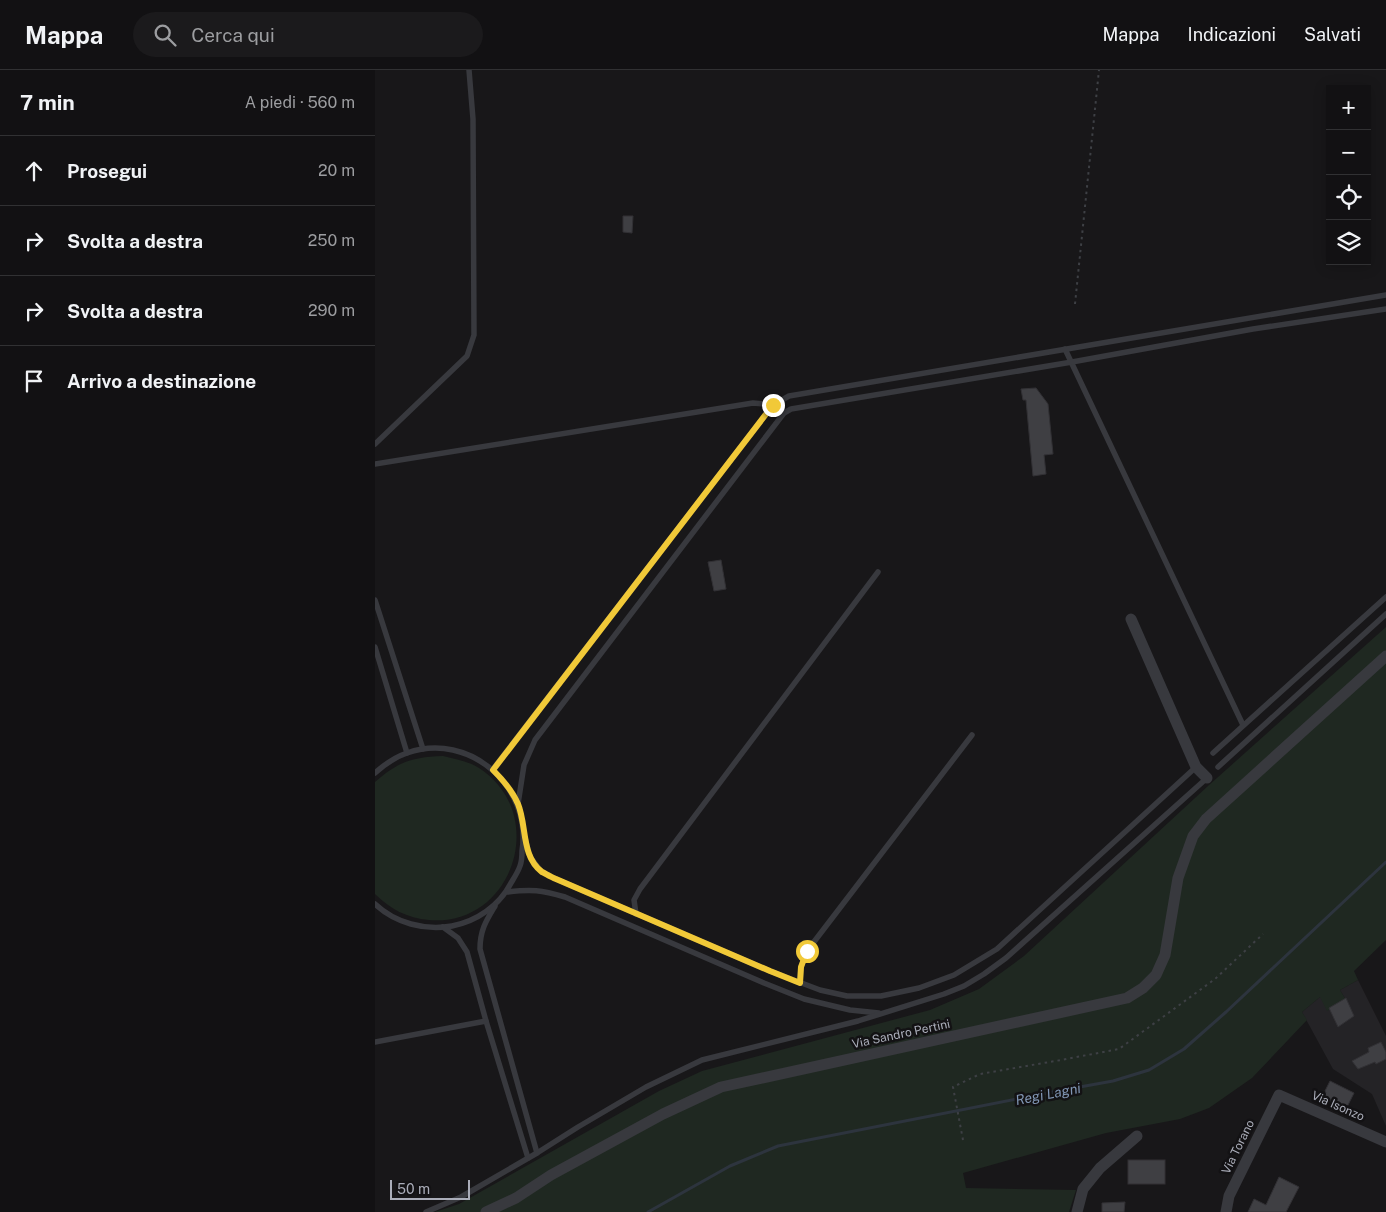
<!DOCTYPE html>
<html lang="it">
<head>
<meta charset="utf-8">
<style>
	body { margin:0; font-family:"Public Sans",sans-serif; background:#1b1a1c; color:#f1f3f6 }
	.controls { position:absolute; right:15px; top:15px; display:grid; overflow:hidden; border-radius:0px; box-shadow:0 2px 12px #0003 }
	.controls button { width:45px; height:45px; display:grid; place-items:center; padding:0; border:0; border-bottom:1px solid #313133; background:#121113; color:#f1f3f6; font:25px sans-serif }
	.scale { position:absolute; left:15px; bottom:12px; width:80px; box-sizing:border-box; padding-left:5px; border:2px solid #aaadb9; border-top:0; font-size:14px; line-height:18px; white-space:nowrap; color:#aaadb9; -webkit-text-stroke:4px #131214; paint-order:stroke }
	.stop { position:absolute; width:15px; height:15px; margin:-11px; border:4px solid #f1c938; border-radius:50%; background:#fff }
	.stop.end { background:#f1c938; border-color:#fff; box-shadow:0 1px 5px #0008 }
	.list { margin:0; padding:0; list-style:none }
	h2 { display:flex; justify-content:space-between; align-items:center; height:65px; margin:0; padding:0 20px; font-size:21px }
	h2 small { font-size:16px; font-weight:400; color:#9c9da0 }
	.list li { display:grid; grid-template-columns:32px 1fr auto; gap:15px; align-items:center; box-sizing:border-box; height:70px; padding:0 20px; border-top:1px solid #313133 }
	.list b { display:block; font-size:19px; white-space:nowrap }
	.list em { font-size:16px; font-style:normal; color:#9c9da0 }
	.icon { flex:none; width:28px; height:28px; fill:none; stroke:currentColor; stroke-width:2; stroke-linecap:round; stroke-linejoin:round }
	.map { position:relative; flex:none; width:1011px; height:1142px; overflow:hidden }
	header { display:flex; align-items:center; gap:30px; box-sizing:border-box; height:70px; padding:0 25px; background:#121113; border-bottom:1px solid #313133 }
	header strong { font-size:24px }
	nav { display:flex; gap:28px; margin-inline-start:auto; font-size:18px }
	.search { width:350px; height:45px; background:#1b1a1c; display:flex; align-items:center; gap:12px; box-sizing:border-box; padding:0 18px; border-radius:28px; color:#9c9da0; font-size:19px }
	main { display:flex }
	aside { flex:1; background:#121113 }
	.map>svg:first-child { display:block }
	.built { fill:#242326 }
	.green { fill:#1f2821 }
	.lines { fill:none; stroke-linecap:round; stroke-linejoin:round }
	.stream { stroke:#2d343e; stroke-width:3 }
	.building { fill:#3f3f43; stroke:#323135 }
	.path { stroke:#3e4045; stroke-width:2; stroke-dasharray:2.5 4; stroke-linecap:butt }
	.lane { stroke:#38393e; stroke-width:5.5 }
	.street { stroke:#38393e; stroke-width:11 }
	.route { stroke:#f1c938; stroke-width:6 }
	.labels { text-anchor:middle; dominant-baseline:central; stroke-width:5; stroke-linejoin:round; paint-order:stroke }
	.street-label { font-size:12px; fill:#aaadb9; stroke:#131214 }
	.water-label { font-size:14px; font-style:italic; fill:#8196b4; stroke:#131214 }
</style>
</head>
<body>
<header>
<strong>Mappa</strong>
<div class="search"><svg class="icon" aria-label="search" viewBox="0 0 24 24"><circle cx="10" cy="10" r="6"/><path d="M15 15l6 6"/></svg>Cerca qui</div>
<nav><a>Mappa</a><a>Indicazioni</a><a>Salvati</a></nav>
</header>
<main>
<aside>
<h2>7 min<small>A piedi · 560 m</small></h2>
<ul class="list">
<li><svg class="icon" aria-label="ahead" viewBox="0 0 24 24"><path d="M12 20V5M6 11l6-6 6 6"/></svg><div><b>Prosegui</b></div><em>20 m</em></li>
<li><svg class="icon" aria-label="right" viewBox="0 0 24 24"><path d="M7 20v-9h11M14 6l5 5-5 5"/></svg><div><b>Svolta a destra</b></div><em>250 m</em></li>
<li><svg class="icon" aria-label="right" viewBox="0 0 24 24"><path d="M7 20v-9h11M14 6l5 5-5 5"/></svg><div><b>Svolta a destra</b></div><em>290 m</em></li>
<li><svg class="icon" aria-label="arrive" viewBox="0 0 24 24"><path d="M6 21V4h12l-3 4 3 4H6"/></svg><div><b>Arrivo a destinazione</b></div></li>
</ul>
</aside>
<div class="map">
<svg width="1011" height="1142" viewBox="0 0 1011 1142">
	<rect width="100%" height="100%" fill="#181719"/>
	<path class="built" d="M983 910 1011 966V1056L997 1024 958 999 927 942 945 927 971 930 965 920Z"/>
	<g class="green">
		<path d="M1011 557V870L979 901 983 910 965 920 971 930 952 941 945 927 927 942 932 950 877 1008 834 1038 805 1049 731 1063 588 1103 591 1118 701 1120 694 1142H60L84 1134 284 1021 327 1001 555 940 604 919 649 886 833 716Z"/>
		<path d="M68 686C80 689 93 691 104 698 175 744 138 857 54 850 32 848 15 839 0 824V712C23 692 37 687 68 686Z"/>
	</g>
	<g class="lines">
		<path class="stream" d="M273 1142 355 1096 403 1076 688 1020 738 1011 774 1000 809 979 851 942 1011 792"/>
	</g>
	<g class="building">
		<path d="M248 146H258L257 163 248 162Z"/>
		<path d="M661 318 673 334 678 384 669 385 671 404 658 406 651 330H648L646 319Z"/>
		<path d="M346 490 351 519 339 521 333 492Z"/>
		<path d="M971 928 979 946 963 957 954 938Z"/>
		<path d="M1006 972 1011 982V989L1001 994 1000 992 983 999 977 991 994 982 993 978Z"/>
		<path d="M955 1011 979 1023 970 1041 948 1029 951 1022 950 1021Z"/>
		<rect x="753" y="1090" width="37" height="24"/>
		<path d="M904 1107 924 1117 911 1142H873L879 1129 891 1135Z"/>
		<path d="M750 1132 749 1142H727V1133Z"/>
	</g>
	<g class="lines">
		<g class="path">
			<path d="M700 234 724 0"/>
			<path d="M588 1070 578 1017 605 1004 686 990 744 979 840 909 888 864"/>
		</g>
		<g class="lane">
			<path d="M690 279 868 655"/>
			<path d="M0 374 92 286 99 265 98 49 94 0"/>
			<path d="M0 394 378 333 398 335"/>
			<path d="M0 530 48 679"/>
			<path d="M0 577 32 683"/>
			<path d="M838 683 1011 527"/>
			<path d="M843 697 1011 544"/>
			<path d="M118 699 398 335 414 326 1011 225"/>
			<path d="M0 703C10 694 20 687 32 683 95 661 157 717 147 781 147 786 147 791 145 796 143 802 139 808 136 813 124 836 102 851 77 856 50 861 20 853 0 834"/>
			<path d="M143 734 149 695 160 670 409 343 416 339 697 292 878 259 1011 239"/>
			<path d="M150 768 155 787 166 801 181 809 395 901 445 920 472 926H506L544 918 579 905 622 879 821 697"/>
			<path d="M132 822C157 819 166 820 190 827L389 913 429 929 475 940 504 943"/>
			<path d="M120 836C111 851 105 860 105 879L162 1083"/>
			<path d="M261 844 259 830 265 819 503 502"/>
			<path d="M68 857 83 868 92 882 111 951 153 1088"/>
			<path d="M425 913 426 897 432 881 597 665"/>
			<path d="M0 972 111 951"/>
			<path d="M51 1142 86 1127 162 1083 203 1057 271 1017 327 990 483 951 569 924 589 916 609 904 631 888 832 708"/>
		</g>
		<g class="street">
			<path d="M756 549 821 697 832 708"/>
			<path d="M111 1142 141 1128 176 1105 288 1044 346 1017 752 928 768 918 781 905 790 885 803 808 818 766 831 749 1011 586"/>
			<path d="M702 1142 708 1119 725 1098 762 1066"/>
			<path d="M851 1142 854 1126 904 1025 1011 1072"/>
		</g>
	</g>
	<g class="lines">
		<path class="route" d="M398 335 118 700C128 710 137 720 143 734 152 756 146 786 167 802 171 804 176 807 181 809L395 901 425 913 426 897 432 881"/>
	</g>
	<g class="labels">
		<g class="street-label">
			<text transform="translate(526 964) rotate(-12)">Via Sandro Pertini</text>
			<text transform="translate(963 1036) rotate(24)">Via Isonzo</text>
			<text transform="translate(863 1077) rotate(-64)">Via Torano</text>
		</g>
		<g class="water-label">
			<text transform="translate(673 1024) rotate(-11)">Regi Lagni</text>
		</g>
	</g>
</svg>
<div class="controls">
<button>+</button>
<button>−</button>
<button><svg class="icon" aria-label="locate" viewBox="0 0 24 24"><circle cx="12" cy="12" r="6"/><path d="M12 2v4M12 18v4M2 12h4M18 12h4"/></svg></button>
<button><svg class="icon" aria-label="layers" viewBox="0 0 24 24"><path d="M12 4l9 5-9 5-9-5zM3 14l9 5 9-5"/></svg></button>
</div>
<div class="scale">50 m</div>
<div class="stop" style="left:432px;top:881px"></div>
<div class="stop end" style="left:398px;top:335px"></div>
</div>
</main>
</body>
</html>
